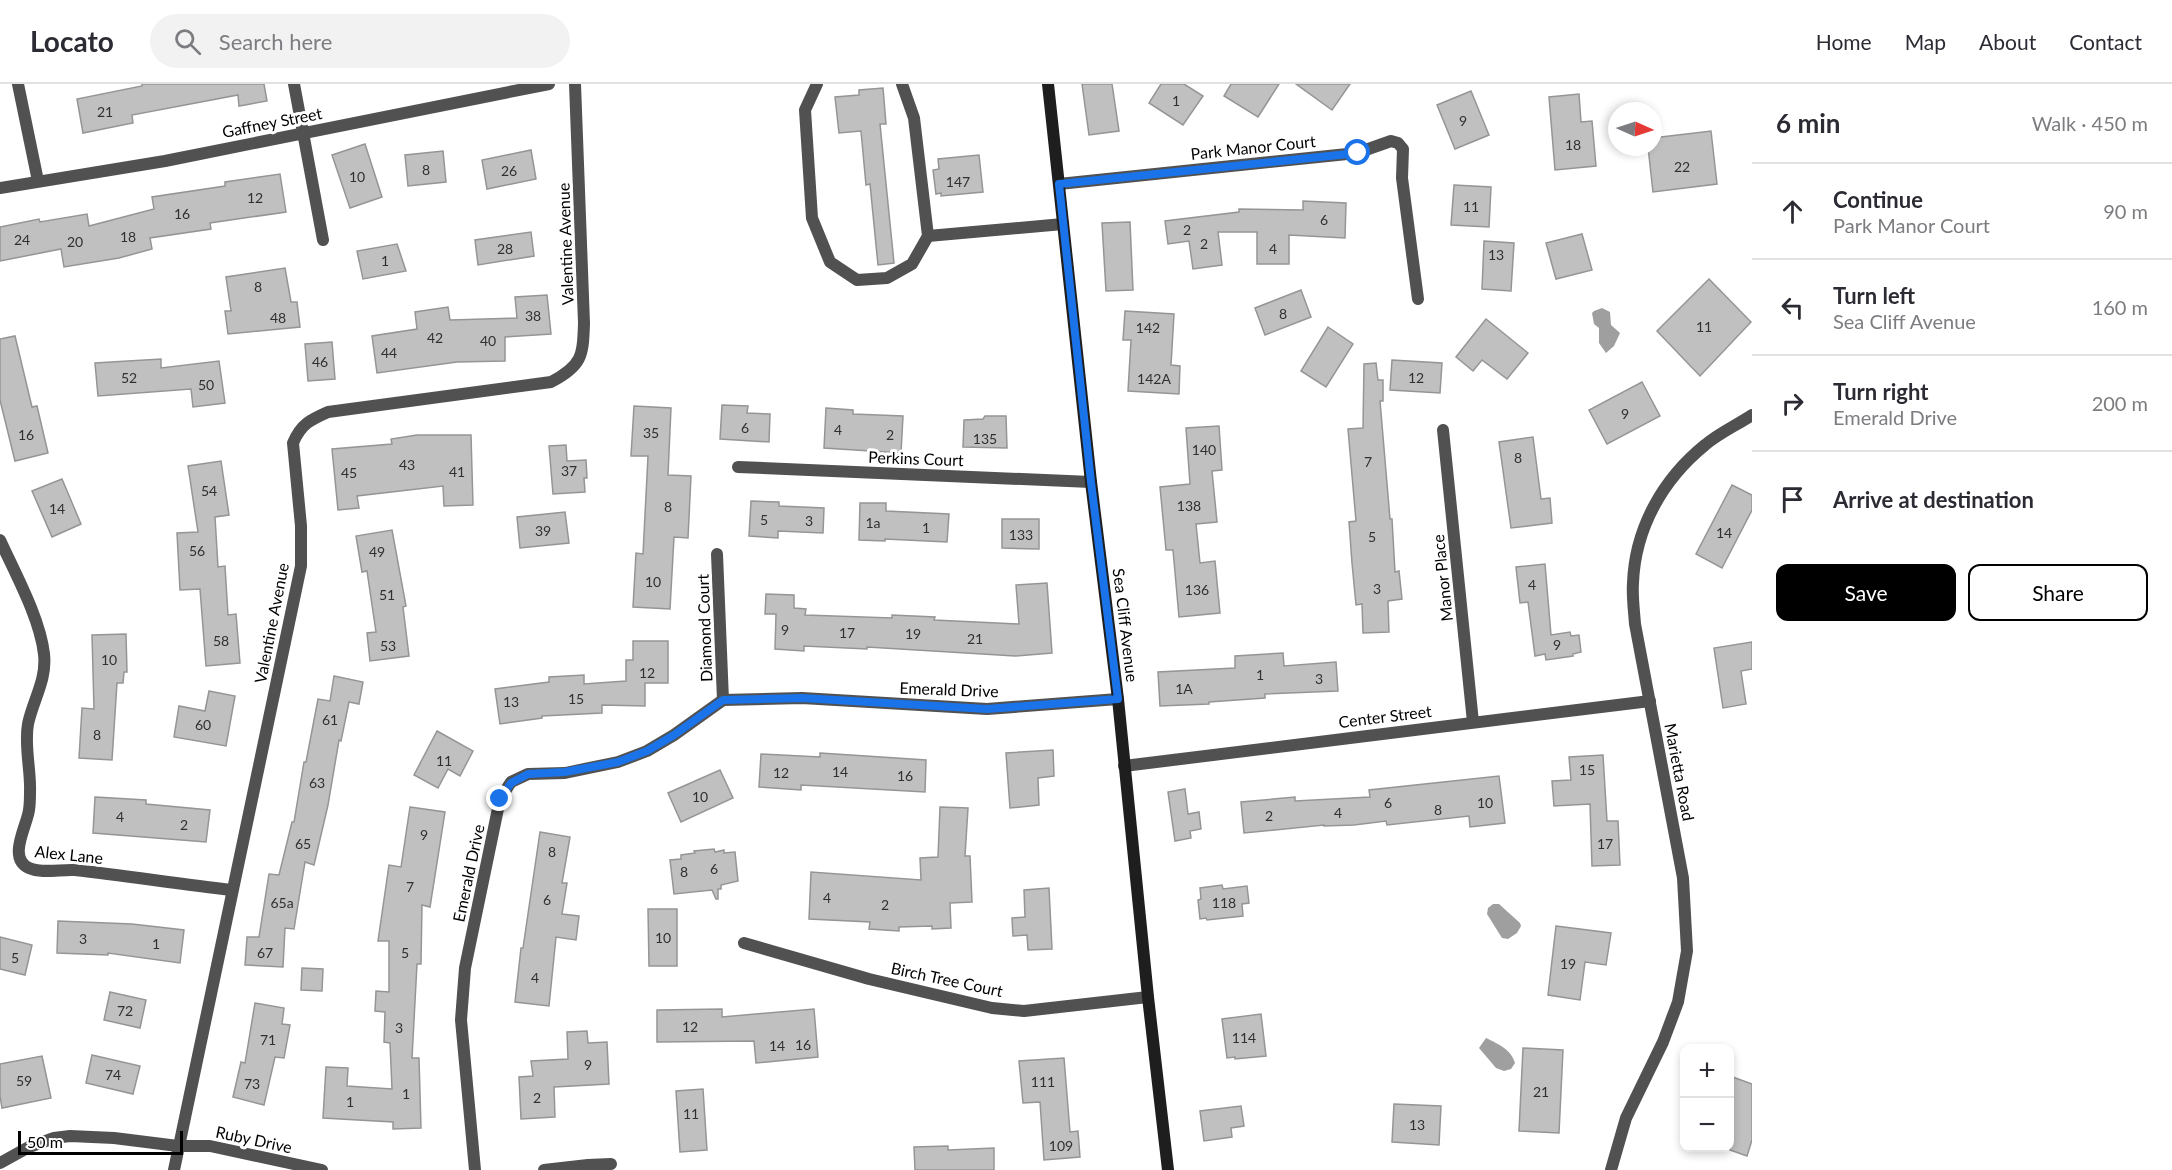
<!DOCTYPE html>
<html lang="en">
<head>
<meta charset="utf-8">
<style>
	body { margin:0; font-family:Lato,sans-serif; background:#f2f2f3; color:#2b2b33 }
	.controls { position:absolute; right:18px; bottom:18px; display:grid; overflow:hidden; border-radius:12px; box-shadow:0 3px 9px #0003 }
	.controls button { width:54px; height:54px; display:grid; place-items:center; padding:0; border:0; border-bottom:2px solid #e1e1e2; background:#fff; color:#2b2b33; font:30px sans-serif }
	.compass { position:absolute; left:1608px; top:18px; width:54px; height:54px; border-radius:50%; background:#fff; box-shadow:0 3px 9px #0003; rotate:93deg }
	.scale { position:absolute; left:18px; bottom:15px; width:165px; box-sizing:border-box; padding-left:6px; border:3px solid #000; border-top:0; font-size:16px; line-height:21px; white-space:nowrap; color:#000; -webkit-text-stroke:4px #fff; paint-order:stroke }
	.stop { position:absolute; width:18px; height:18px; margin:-14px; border:4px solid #1a73e8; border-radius:50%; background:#fff }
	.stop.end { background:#1a73e8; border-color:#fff; box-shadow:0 2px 6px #0008 }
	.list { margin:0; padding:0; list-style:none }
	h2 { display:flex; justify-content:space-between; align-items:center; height:78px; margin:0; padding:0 24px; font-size:26px }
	h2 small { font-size:20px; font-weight:400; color:#7c7c81 }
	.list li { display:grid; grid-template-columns:39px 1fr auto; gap:18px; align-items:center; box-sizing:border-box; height:96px; padding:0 24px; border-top:2px solid #e1e1e2 }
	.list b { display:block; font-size:22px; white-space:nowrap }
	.list p { margin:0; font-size:20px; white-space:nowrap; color:#7c7c81 }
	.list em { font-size:20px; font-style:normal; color:#7c7c81 }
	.actions { display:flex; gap:12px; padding:18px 24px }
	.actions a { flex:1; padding:14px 0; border:2px solid #000; border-radius:12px; text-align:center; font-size:21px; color:#000 }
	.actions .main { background:#000; color:#fff }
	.icon { flex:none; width:33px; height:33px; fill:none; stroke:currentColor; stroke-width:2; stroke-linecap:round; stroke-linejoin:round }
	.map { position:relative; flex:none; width:1752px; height:1086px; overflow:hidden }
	header { display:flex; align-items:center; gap:36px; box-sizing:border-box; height:84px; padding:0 30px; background:#fff; border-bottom:2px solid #e1e1e2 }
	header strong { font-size:28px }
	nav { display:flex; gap:33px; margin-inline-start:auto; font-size:21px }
	.search { width:420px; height:54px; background:#f2f2f3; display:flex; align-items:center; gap:15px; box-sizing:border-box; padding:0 21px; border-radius:33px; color:#7c7c81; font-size:22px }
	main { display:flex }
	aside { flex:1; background:#fff }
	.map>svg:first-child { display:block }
	.water { fill:#9f9f9f }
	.building { fill:#c0c0c0; stroke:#959595; stroke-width:1.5 }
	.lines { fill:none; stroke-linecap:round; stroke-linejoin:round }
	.lane { stroke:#515151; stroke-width:12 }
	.street { stroke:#515151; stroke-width:12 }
	.secondary { stroke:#1e1e1e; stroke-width:12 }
	.route { stroke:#1a73e8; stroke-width:8 }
	.labels { text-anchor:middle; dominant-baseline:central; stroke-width:6; stroke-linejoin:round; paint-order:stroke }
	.number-label { font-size:14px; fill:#303030 }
	.street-label { font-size:16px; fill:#000; stroke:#fff }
</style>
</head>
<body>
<header>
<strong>Locato</strong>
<div class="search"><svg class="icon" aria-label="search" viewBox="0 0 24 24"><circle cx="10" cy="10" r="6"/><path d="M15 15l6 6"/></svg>Search here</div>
<nav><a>Home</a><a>Map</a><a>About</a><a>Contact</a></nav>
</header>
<main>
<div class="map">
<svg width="1752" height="1086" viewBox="0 0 1752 1086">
	<rect width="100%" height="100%" fill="#fff"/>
	<g class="water">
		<path d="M1602 224 1610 228 1611 241 1620 249 1614 262 1606 269 1599 259V244L1594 240 1592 229 1594 227Z"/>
		<path d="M1493 820H1499L1520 839 1521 842 1517 849 1508 855 1502 854 1487 830 1488 824Z"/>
		<path d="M1486 954C1498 960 1511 965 1515 979L1511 985 1504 987 1496 984 1479 964Z"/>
	</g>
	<g class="building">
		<path d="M142 0H264L267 17 239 22 238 11 132 31 133 39 83 49 77 15 142 2Z"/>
		<path d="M1082 0H1112L1119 47 1089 51Z"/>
		<path d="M1161 0H1184L1203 12 1183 41 1149 19Z"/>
		<path d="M1231 0H1279L1258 33 1224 12Z"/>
		<path d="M1296 0H1350L1332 26Z"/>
		<path d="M883 4 886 40H880L894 179 878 181 870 100 866 101 861 47 839 49 835 13 859 11V6Z"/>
		<path d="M1471 7 1489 51 1455 65 1437 21Z"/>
		<path d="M1579 10 1581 38 1592 37 1596 82 1555 86 1549 13Z"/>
		<path d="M1711 47 1717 100 1653 108 1648 63H1653V54Z"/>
		<path d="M365 60 382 113 350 124 332 71Z"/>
		<path d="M531 66 536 95 487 105 482 76Z"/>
		<path d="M443 67 446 98 408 102 405 71Z"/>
		<path d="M979 71 983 108 941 112V109L936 110 933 86 939 85 938 75Z"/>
		<path d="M280 90 286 128 210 139 211 145 150 154 152 165 119 174 64 183 61 165 0 177V143L39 135 40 138 87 130 89 142 154 125 152 113 225 102V98Z"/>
		<path d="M1454 101 1491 103 1489 143 1451 141Z"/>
		<path d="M1303 117 1346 119 1345 154 1289 151V180H1257V148H1218L1222 181 1193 185 1189 157 1168 160 1165 137 1239 128V125L1303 126Z"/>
		<path d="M1130 138 1133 206 1106 207 1102 139Z"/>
		<path d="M531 148 534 172 478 181 475 156Z"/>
		<path d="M1582 150 1592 186 1556 195 1546 159Z"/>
		<path d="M1484 157 1514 159 1511 207 1482 205Z"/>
		<path d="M397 160 406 187 363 195 357 167Z"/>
		<path d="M285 184 291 218H297L300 243 228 250 225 227H231L226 193Z"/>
		<path d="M1709 195 1751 238 1700 292 1657 247Z"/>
		<path d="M1301 206 1311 233 1265 251 1255 224Z"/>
		<path d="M547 211 551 250 505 253V277L457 278 377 289 372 252 417 245 415 228 448 223 450 236 517 234 515 213Z"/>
		<path d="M1125 227 1174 230 1171 281 1180 282 1179 310 1128 307 1131 256H1123Z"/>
		<path d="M1486 235 1528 269 1507 295 1482 276 1473 287 1456 273Z"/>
		<path d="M1328 243 1353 260 1326 303 1301 287Z"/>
		<path d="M15 252 32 323 37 322 48 369 15 377 0 316V255Z"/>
		<path d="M332 258 335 295 308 297 305 260Z"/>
		<path d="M161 275V284L219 277 225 319 193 323 191 305 98 312 95 279Z"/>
		<path d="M1392 276 1442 279 1440 309 1390 306Z"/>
		<path d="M1376 279 1378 296H1383V317H1380L1390 435H1392L1395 488 1399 487 1402 515 1388 517 1389 548 1363 549 1362 520 1356 521 1352 479 1349 438 1356 437 1348 345 1363 344 1364 280Z"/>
		<path d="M1642 298 1660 332 1607 360 1589 326Z"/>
		<path d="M722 321 748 322 747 329 770 330 769 358 720 355Z"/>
		<path d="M634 322 671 324 668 391 691 392 688 454 674 453 670 525 633 523 636 469 643 470 648 372H631Z"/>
		<path d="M826 324 853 326V330L903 332 901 369 824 364Z"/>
		<path d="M985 332H1006L1007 364 963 363 964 336 983 335Z"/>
		<path d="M1219 342 1222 386 1212 387 1217 438 1196 440 1200 479 1215 477 1220 529 1179 533 1173 466H1166L1160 403 1190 400 1186 344Z"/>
		<path d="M417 351H471L473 421 444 422 443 402 357 412 359 424 338 426 332 365 392 360 391 355Z"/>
		<path d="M1533 353 1541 415 1550 414 1552 439 1511 444 1499 358Z"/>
		<path d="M566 361 567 377 586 376 587 394H584L585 408 553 410 549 362Z"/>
		<path d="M221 377 229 431 215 433 218 483 225 482 228 531 236 530 240 579 206 582 200 505 180 506 177 449 198 448 188 382Z"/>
		<path d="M62 395 81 440 52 453 32 407Z"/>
		<path d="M1732 401 1752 411V426L1722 484 1696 470Z"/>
		<path d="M751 417 779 418V422L824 424 823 449 778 447V454L749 452Z"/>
		<path d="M860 419H886V427L949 430 947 458 885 455V457L859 456Z"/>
		<path d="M565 428 569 459 520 464 517 433Z"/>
		<path d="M1002 435H1039V465L1002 464Z"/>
		<path d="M392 446 406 522 403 523 409 572 370 577 367 549 376 548 367 487 362 488 356 452Z"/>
		<path d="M1545 480 1551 551 1570 548 1571 552 1579 551 1581 568 1573 570V572L1546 576 1545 570 1535 572 1528 518 1520 519 1516 483Z"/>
		<path d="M1047 499 1052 569 1015 572 867 563V565L804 562V567L775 565 776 530H765L766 510 794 511V524L806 525 805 531 892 534V531L935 533 934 536 1019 540 1016 501Z"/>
		<path d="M126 550 127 588H124L123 599H117L112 676 79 674 82 624 94 625 92 551Z"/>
		<path d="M633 557H668V599H645V622L602 621V629L542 632V634L500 640 495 605 549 598V593L584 591V600L626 597V576H633Z"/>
		<path d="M1752 558V585L1741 587 1746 620 1723 624 1714 564Z"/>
		<path d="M1283 569 1284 582 1336 578 1338 607 1265 610V614L1209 618V620L1160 622 1158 588 1235 584V572Z"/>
		<path d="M334 592 363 598 359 620 349 618 341 657 339 656 328 721 314 781 305 778 294 845 285 844 283 883 245 881 247 853H259L269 790 279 791 292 738H294L304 678H306L318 615 330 617Z"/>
		<path d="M209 607 235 612 226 662 174 653 179 622 205 627Z"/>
		<path d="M437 647 473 667 460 692 448 685 438 704 414 691Z"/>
		<path d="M1053 666 1054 692 1038 694 1039 721 1010 724 1006 669Z"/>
		<path d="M820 669 926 676 925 708 801 701V706L759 703 761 670 820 673Z"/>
		<path d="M1603 671 1607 737H1618L1620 781 1592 782 1590 720 1554 722 1552 697 1571 696 1569 673Z"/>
		<path d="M720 686 733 714 681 738 668 709Z"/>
		<path d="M1499 692 1505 739 1470 743 1469 732 1387 741 1386 737 1354 741 1324 742V741L1244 749 1241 718 1295 713V717L1370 713 1369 706Z"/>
		<path d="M1185 705 1188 730 1199 728 1201 745 1190 747 1191 754 1175 757 1168 708Z"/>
		<path d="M95 713 146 716V720L210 726 206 758 93 749Z"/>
		<path d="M410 723 445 728 430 823 422 821 421 880H417L412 974H419L421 1044 393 1045V1038L323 1034 326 983 348 984 347 1002 392 1005 390 959 384 958 385 928 375 927 376 907 389 908V857H378L389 781 401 783Z"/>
		<path d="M940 723 968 724 965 772H970L972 818 950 819 951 844 932 845V842L899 843V847L869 845 870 838 809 835 811 788 921 796 920 774 938 773Z"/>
		<path d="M540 748 570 753 562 799H567L562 830 579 832 576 856 556 853 549 922 515 918 521 864H523Z"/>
		<path d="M714 765 715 768 724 766V769L735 768 738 797 721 801V805H718V815H716L712 806 674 810 670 776 681 775V771L695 769 694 767Z"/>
		<path d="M1222 801 1223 805 1247 802 1249 819 1242 820 1243 832 1207 836 1206 834 1200 835 1198 816 1201 815 1200 804Z"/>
		<path d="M1049 804 1052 865 1028 866 1027 851 1013 852 1012 834 1025 833 1024 806Z"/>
		<path d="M648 825H677V882H649Z"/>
		<path d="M58 837 132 840 184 846 180 879 108 869V871L57 869Z"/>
		<path d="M1556 842 1611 849 1606 881 1585 878 1580 916 1548 911Z"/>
		<path d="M0 853 32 861 25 891 0 885Z"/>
		<path d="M302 884 323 885 322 907 301 906Z"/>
		<path d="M110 908 146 916 140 944 104 936Z"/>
		<path d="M255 919 284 924 282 940 290 941 284 974 275 973 264 1021 233 1013 241 978 245 979Z"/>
		<path d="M722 925V933L814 925 818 973 756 979 754 957 657 958V926Z"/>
		<path d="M1261 930 1266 972 1235 975V973L1227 974 1222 935Z"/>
		<path d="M587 947 588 959 607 958 609 1000 554 1003 555 1033 521 1035 519 993 533 992 531 977 568 975 567 948Z"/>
		<path d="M1523 964 1563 966 1559 1049 1519 1047Z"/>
		<path d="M92 971 140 982 133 1010 86 999Z"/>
		<path d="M42 972 51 1014 2 1024 0 1012V980Z"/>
		<path d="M1064 974 1070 1048 1078 1047 1080 1073 1044 1076 1040 1018 1023 1019 1019 977Z"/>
		<path d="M1730 992 1752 1000V1056L1747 1072 1730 1066Z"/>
		<path d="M703 1005 707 1066 680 1068 676 1007Z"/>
		<path d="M1394 1020 1441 1022 1439 1061 1392 1058Z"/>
		<path d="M1241 1022 1244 1042 1231 1044 1232 1053 1204 1057 1200 1027Z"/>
		<path d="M948 1062V1066L994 1064V1086H915L914 1063Z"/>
	</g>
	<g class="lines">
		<g class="lane">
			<path d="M817 0 805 26 812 134 830 178 857 196 887 194 912 180 928 152 914 34 902 0"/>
			<path d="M928 152 1063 140"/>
		</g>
		<g class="street">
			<path d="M18 0 38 97"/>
			<path d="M294 0 323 156"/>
			<path d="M1059 100 1357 69 1391 57 1398 59 1403 65 1402 94 1418 215"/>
			<path d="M0 104 165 77 549 0"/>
			<path d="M1443 346 1473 638"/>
			<path d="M738 383 1091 398"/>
			<path d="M0 456C15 489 40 534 44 570 47 596 33 616 28 640 24 662 31 686 30 708 30 714 30 720 29 726 27 742 7 774 29 784 42 790 61 785 75 786 127 792 180 800 232 806"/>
			<path d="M717 470 723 616"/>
			<path d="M1124 682 1650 617"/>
			<path d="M744 859 869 895 992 924 1024 927 1148 913"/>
			<path d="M0 1079 29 1063 54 1054 70 1052 114 1054 178 1062H210L322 1086"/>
			<path d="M174 1086 301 482V442L293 359C301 340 310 336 328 328L551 298C582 282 583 272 584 239L575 0"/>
			<path d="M475 1086 461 936 465 884 500 715 511 698 528 690 565 689 618 678 647 667 674 651 723 616 802 614 987 625 1118 615"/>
			<path d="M544 1086 588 1081 611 1080"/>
			<path d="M1611 1086 1626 1034 1663 958 1678 918 1687 867 1683 794 1635 540C1634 526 1632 512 1633 499 1635 444 1663 395 1705 361 1719 349 1737 341 1752 331"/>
		</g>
		<path class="secondary" d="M1048 0 1091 398 1118 615 1148 913 1168 1086"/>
	</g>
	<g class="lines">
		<path class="route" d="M500 715 511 699 528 690 565 688 618 678 647 667 674 651 723 616 802 614 987 625 1118 615 1091 398 1059 100 1358 69"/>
	</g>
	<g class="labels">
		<g class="number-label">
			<text x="1176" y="16">1</text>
			<text x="105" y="27">21</text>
			<text x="1463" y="36">9</text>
			<text x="1573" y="60">18</text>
			<text x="1682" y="82">22</text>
			<text x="426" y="85">8</text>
			<text x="509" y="86">26</text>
			<text x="357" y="92">10</text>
			<text x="958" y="97">147</text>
			<text x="255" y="113">12</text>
			<text x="1471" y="122">11</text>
			<text x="182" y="129">16</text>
			<text x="1324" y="135">6</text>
			<text x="1187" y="145">2</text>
			<text x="128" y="152">18</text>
			<text x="22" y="155">24</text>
			<text x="75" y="157">20</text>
			<text x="1204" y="159">2</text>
			<text x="505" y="164">28</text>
			<text x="1273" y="164">4</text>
			<text x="1496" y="170">13</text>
			<text x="385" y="176">1</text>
			<text x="258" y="202">8</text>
			<text x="1283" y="229">8</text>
			<text x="533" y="231">38</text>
			<text x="278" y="233">48</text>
			<text x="1704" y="242">11</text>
			<text x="1148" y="243">142</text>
			<text x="435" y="253">42</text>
			<text x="488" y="256">40</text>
			<text x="389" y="268">44</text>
			<text x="320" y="277">46</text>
			<text x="129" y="293">52</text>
			<text x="1416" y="293">12</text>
			<text x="1154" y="294">142A</text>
			<text x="206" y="300">50</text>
			<text x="1625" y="329">9</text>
			<text x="745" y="343">6</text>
			<text x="838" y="345">4</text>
			<text x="651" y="348">35</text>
			<text x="26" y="350">16</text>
			<text x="890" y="350">2</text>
			<text x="985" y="354">135</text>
			<text x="1204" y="365">140</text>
			<text x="1518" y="373">8</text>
			<text x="1368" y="377">7</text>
			<text x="407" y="380">43</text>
			<text x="569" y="386">37</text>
			<text x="457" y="387">41</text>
			<text x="349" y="388">45</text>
			<text x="209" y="406">54</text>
			<text x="1189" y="421">138</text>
			<text x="668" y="422">8</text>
			<text x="57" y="424">14</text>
			<text x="764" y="435">5</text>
			<text x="809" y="436">3</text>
			<text x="873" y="438">1a</text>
			<text x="926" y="443">1</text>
			<text x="543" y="446">39</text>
			<text x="1724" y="448">14</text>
			<text x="1021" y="450">133</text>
			<text x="1372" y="452">5</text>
			<text x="197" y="466">56</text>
			<text x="377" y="467">49</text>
			<text x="653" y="497">10</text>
			<text x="1532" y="500">4</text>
			<text x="1377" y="504">3</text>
			<text x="1197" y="505">136</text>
			<text x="387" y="510">51</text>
			<text x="785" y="545">9</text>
			<text x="847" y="548">17</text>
			<text x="913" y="549">19</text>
			<text x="975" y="554">21</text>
			<text x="221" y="556">58</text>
			<text x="1557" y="560">9</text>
			<text x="388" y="561">53</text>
			<text x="109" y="575">10</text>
			<text x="647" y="588">12</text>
			<text x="1260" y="590">1</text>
			<text x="1319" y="594">3</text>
			<text x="1184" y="604">1A</text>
			<text x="576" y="614">15</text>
			<text x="511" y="617">13</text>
			<text x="330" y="635">61</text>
			<text x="203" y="640">60</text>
			<text x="97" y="650">8</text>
			<text x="444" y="676">11</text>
			<text x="1587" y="685">15</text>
			<text x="840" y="687">14</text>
			<text x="781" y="688">12</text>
			<text x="905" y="691">16</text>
			<text x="317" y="698">63</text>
			<text x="700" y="712">10</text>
			<text x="1388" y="718">6</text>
			<text x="1485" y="718">10</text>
			<text x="1438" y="725">8</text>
			<text x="1338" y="728">4</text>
			<text x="1269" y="731">2</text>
			<text x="120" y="732">4</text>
			<text x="184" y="740">2</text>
			<text x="424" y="750">9</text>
			<text x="303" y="759">65</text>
			<text x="1605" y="759">17</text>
			<text x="552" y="767">8</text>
			<text x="714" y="784">6</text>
			<text x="684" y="787">8</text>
			<text x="410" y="802">7</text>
			<text x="827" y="813">4</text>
			<text x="547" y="815">6</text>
			<text x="282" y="818">65a</text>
			<text x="1224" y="818">118</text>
			<text x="885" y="820">2</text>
			<text x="663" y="853">10</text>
			<text x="83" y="854">3</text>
			<text x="156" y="859">1</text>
			<text x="265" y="868">67</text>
			<text x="405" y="868">5</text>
			<text x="15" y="873">5</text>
			<text x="1568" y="879">19</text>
			<text x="535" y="893">4</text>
			<text x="125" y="926">72</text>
			<text x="690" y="942">12</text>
			<text x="399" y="943">3</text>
			<text x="1244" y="953">114</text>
			<text x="268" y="955">71</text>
			<text x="803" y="960">16</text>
			<text x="777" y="961">14</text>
			<text x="588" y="980">9</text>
			<text x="113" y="990">74</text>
			<text x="24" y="996">59</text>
			<text x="1043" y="997">111</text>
			<text x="252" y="999">73</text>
			<text x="1541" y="1007">21</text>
			<text x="406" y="1009">1</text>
			<text x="537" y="1013">2</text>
			<text x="350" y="1017">1</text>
			<text x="691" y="1029">11</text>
			<text x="1417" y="1040">13</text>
			<text x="1061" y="1061">109</text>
		</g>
		<g class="street-label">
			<text transform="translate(272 38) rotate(-11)">Gaffney Street</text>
			<text transform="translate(1253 63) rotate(-6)">Park Manor Court</text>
			<text transform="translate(565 160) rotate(-92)">Valentine Avenue</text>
			<text transform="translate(916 374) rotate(2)">Perkins Court</text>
			<text transform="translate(1442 494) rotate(-96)">Manor Place</text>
			<text transform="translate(271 539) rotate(-79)">Valentine Avenue</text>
			<text transform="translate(1126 541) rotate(83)">Sea Cliff Avenue</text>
			<text transform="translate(704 544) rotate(-92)">Diamond Court</text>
			<text transform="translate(949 605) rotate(2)">Emerald Drive</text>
			<text transform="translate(1385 632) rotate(-7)">Center Street</text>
			<text transform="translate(1680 688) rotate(79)">Marietta Road</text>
			<text transform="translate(69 770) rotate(6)">Alex Lane</text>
			<text transform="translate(468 789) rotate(-78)">Emerald Drive</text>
			<text transform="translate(947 895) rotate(12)">Birch Tree Court</text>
			<text transform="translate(254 1055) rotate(12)">Ruby Drive</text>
		</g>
	</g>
</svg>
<div class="controls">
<button>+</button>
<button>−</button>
</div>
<svg class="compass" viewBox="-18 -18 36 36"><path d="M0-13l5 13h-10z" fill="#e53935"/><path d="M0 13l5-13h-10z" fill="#7c7c81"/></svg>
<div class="scale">50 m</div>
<div class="stop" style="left:1358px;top:69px"></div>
<div class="stop end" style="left:500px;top:715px"></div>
</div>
<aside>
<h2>6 min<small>Walk · 450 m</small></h2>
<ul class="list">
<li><svg class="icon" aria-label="ahead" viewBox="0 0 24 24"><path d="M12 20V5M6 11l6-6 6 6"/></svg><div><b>Continue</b><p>Park Manor Court</p></div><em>90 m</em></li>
<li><svg class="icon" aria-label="left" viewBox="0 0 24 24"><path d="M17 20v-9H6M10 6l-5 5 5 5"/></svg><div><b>Turn left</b><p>Sea Cliff Avenue</p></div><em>160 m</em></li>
<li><svg class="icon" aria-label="right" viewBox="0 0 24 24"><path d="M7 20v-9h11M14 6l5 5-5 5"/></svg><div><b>Turn right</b><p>Emerald Drive</p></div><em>200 m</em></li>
<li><svg class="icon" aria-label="arrive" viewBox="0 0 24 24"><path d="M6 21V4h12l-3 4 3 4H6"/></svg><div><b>Arrive at destination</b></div></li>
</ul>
<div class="actions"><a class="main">Save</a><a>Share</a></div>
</aside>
</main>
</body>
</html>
